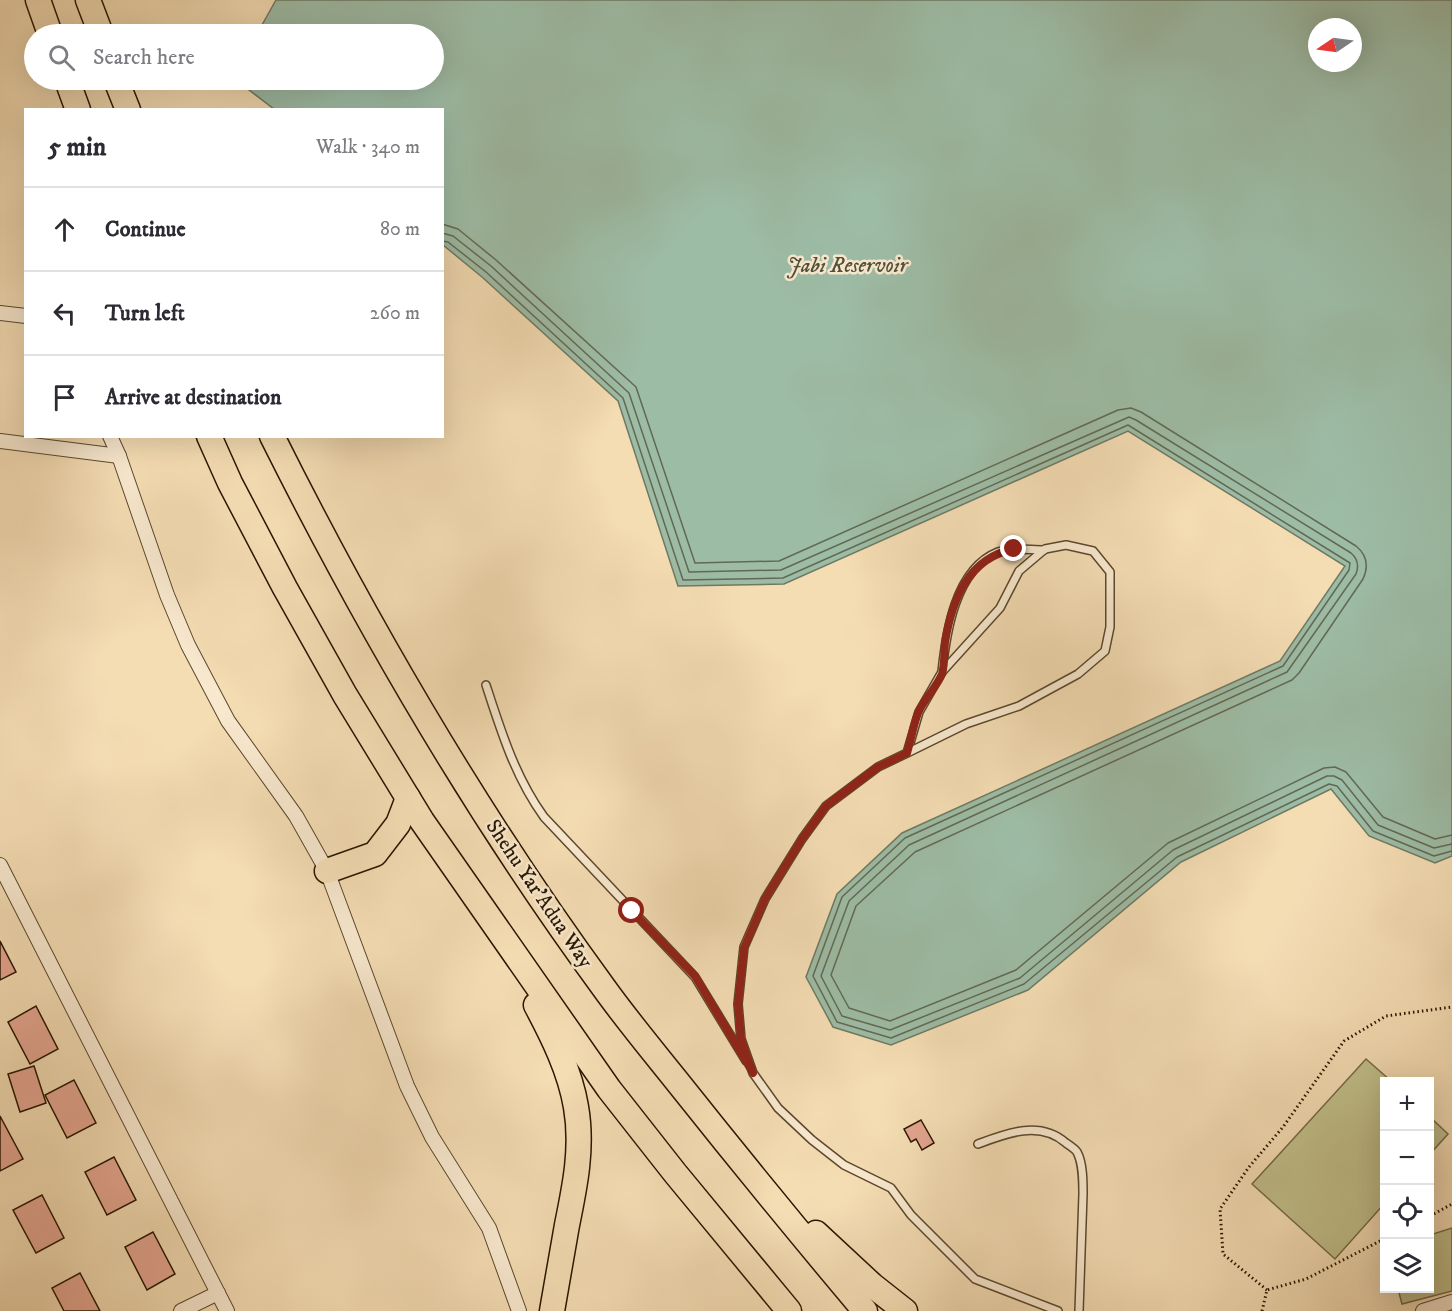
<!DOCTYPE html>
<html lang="en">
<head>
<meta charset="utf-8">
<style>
	body { margin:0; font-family:"IM FELL DW Pica",serif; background:#f2f2f3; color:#2b2b33 }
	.controls { position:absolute; right:18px; bottom:18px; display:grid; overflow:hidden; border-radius:0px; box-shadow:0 6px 24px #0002 }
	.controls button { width:54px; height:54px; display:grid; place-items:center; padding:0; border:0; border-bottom:2px solid #e1e1e2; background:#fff; color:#2b2b33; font:30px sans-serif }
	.compass { position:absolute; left:1308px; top:18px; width:54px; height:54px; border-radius:50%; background:#fff; box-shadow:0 6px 24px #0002; rotate:257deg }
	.stop { position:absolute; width:18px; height:18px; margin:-14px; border:4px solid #8f2418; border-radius:50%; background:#fff }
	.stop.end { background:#8f2418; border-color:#fff; box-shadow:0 2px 6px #0008 }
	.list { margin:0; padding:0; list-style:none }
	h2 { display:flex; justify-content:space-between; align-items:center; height:78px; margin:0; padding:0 24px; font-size:26px }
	h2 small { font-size:20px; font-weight:400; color:#7c7c81 }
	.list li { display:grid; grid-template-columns:39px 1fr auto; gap:18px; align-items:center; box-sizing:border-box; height:84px; padding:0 24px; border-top:2px solid #e1e1e2 }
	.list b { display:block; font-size:22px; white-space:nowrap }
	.list em { font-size:20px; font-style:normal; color:#7c7c81 }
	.icon { flex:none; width:33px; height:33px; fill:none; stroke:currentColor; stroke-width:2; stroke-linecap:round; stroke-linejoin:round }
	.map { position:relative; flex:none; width:1452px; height:1311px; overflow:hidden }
	.search { position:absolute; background:#fff; box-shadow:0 6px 24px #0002; left:24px; top:24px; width:420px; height:66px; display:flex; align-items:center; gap:15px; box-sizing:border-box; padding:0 21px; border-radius:33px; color:#7c7c81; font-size:22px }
	.panel { position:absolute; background:#fff; box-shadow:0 6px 24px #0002; left:24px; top:108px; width:420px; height:330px; border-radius:0px }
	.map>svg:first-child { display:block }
	.green { fill:#c0bf8a; stroke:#746a45; stroke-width:1.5 }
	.water { fill:#9dbca6; stroke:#6e7a64; stroke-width:1.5; fill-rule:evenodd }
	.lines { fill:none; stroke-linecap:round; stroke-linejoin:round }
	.shore { stroke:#626953; stroke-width:1.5 }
	.building { fill:#e4a590; stroke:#281600; stroke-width:1.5 }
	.lane-casing { stroke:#5b482d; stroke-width:10 }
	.street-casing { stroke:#5b482d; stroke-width:16 }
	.highway-casing { stroke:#281600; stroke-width:27 }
	.path { stroke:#281600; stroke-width:3; stroke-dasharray:1.5 3; stroke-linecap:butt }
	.lane { stroke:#f8e8ce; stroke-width:7 }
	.street { stroke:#f8e8ce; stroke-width:14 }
	.highway { stroke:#f4dcb3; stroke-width:24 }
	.route { stroke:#8f2418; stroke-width:8 }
	.labels { text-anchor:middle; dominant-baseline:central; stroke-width:5; stroke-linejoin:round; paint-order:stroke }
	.street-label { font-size:21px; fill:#281600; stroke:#f8e8ce }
	.water-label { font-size:22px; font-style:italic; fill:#51503a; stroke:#f8e8ce }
</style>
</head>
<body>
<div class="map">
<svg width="1452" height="1311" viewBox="0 0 1452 1311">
	<rect width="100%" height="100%" fill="#f4dcb3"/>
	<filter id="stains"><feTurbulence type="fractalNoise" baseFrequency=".00333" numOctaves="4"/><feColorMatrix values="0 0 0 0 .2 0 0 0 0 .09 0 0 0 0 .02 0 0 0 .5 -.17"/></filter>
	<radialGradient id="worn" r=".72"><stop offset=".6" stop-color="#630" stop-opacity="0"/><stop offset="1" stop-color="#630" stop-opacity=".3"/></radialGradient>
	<g class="green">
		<path d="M1366 1059 1391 1081 1384 1082V1204L1335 1259 1252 1184Z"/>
		<path d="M1430 1117 1448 1134 1430 1154Z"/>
		<path d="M1452 1228V1291L1402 1304 1398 1289 1430 1288V1235Z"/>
	</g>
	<path class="water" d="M276 0H1452V856L1435 863 1369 836 1331 789 1181 862 1028 990 891 1045 833 1027 806 977 837 894 902 833 1280 661 1345 566 1128 431 784 584 678 586 618 401 482 277 443 245 442 110 274 109 236 80H434V34H257ZM1317 27H1353V63H1317Z"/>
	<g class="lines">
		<g class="shore">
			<path d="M442 224 458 229 496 260 636 387 695 563 779 561 1118 410 1131 408 1141 412 1356 546C1367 555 1369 566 1363 579L1299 673 1292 680 915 852 856 906 831 975 849 1008 890 1021 1016 970 1168 843 1324 768 1335 767 1346 772 1383 817 1435 839 1452 835"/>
			<path d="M442 233 453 236 491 266 629 393 689 572 781 570 1129 417 1136 420 1351 553C1358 559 1359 566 1356 574L1287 672 909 845 849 901 821 976 842 1016 890 1030 1020 978 1173 850 1327 776H1334L1342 780 1378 825 1434 848 1452 844"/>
			<path d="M442 241 448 242 486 272 623 398 683 580 783 578 1128 425 1350 563 1349 570 1283 666 905 838 842 897 813 976 837 1022 891 1038 1024 984 1177 857 1329 784 1337 786 1373 831 1434 856 1452 851"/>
		</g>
	</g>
	<g class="building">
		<path d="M0 941 16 972 0 980Z"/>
		<path d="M36 1006 58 1049 30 1064 8 1022Z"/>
		<path d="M34 1066 46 1103 20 1112 8 1074Z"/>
		<path d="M74 1080 96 1123 67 1138 45 1095Z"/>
		<path d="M0 1116 23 1159 0 1171Z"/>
		<path d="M921 1120 934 1143 922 1150 916 1139 911 1142 904 1129Z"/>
		<path d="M114 1157 136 1200 107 1215 85 1172Z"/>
		<path d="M42 1195 64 1238 36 1253 13 1210Z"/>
		<path d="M153 1232 175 1274 147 1290 125 1247Z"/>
		<path d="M80 1273 100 1311H64L52 1288Z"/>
	</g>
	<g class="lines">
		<defs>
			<g id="lane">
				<path d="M942 672C946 633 955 569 998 552 1012 547 1029 550 1044 550"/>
				<path d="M486 685C501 731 515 777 544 817L695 977 746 1061"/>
				<path d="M907 753 919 712 942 672 1000 608 1019 571 1045 549 1066 545 1093 551 1110 572V627L1105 651 1078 674 1019 706 966 724 907 753 878 767 826 806 802 839 765 899 744 947 738 1004 741 1039 753 1073 778 1108 812 1140 844 1165 891 1188 911 1215 975 1279 1058 1311"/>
				<path d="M978 1144C1007 1133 1040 1120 1066 1143 1069 1145 1075 1149 1077 1152 1083 1163 1083 1181 1083 1194L1079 1311"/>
			</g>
			<g id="street">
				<path d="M0 313 26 316"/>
				<path d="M110 436 119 456 167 595 188 645 228 721 296 816 327 871 407 1086 432 1137 489 1228 519 1311"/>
				<path d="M0 441 119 456"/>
				<path d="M0 865 227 1311"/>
				<path d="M181 1311 218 1293"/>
				<path d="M1423 1311 1452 1302"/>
			</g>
			<g id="highway">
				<path d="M38 0 50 34"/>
				<path d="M88 0 101 34"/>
				<path d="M67 80 78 110"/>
				<path d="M116 80 128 110"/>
				<path d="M209 436 230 483 285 588 345 695 422 821 609 1089 675 1173 789 1311"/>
				<path d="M272 436C368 628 477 815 604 988 627 1020 652 1050 676 1080 738 1158 801 1235 865 1311"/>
				<path d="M327 871 375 854 398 824 408 798"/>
				<path d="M536 1005C553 1037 570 1071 576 1107 583 1147 575 1186 567 1225 562 1254 557 1282 552 1311"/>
				<path d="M816 1233 872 1285 905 1311"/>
			</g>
		</defs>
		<use href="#lane" class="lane-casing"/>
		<use href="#street" class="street-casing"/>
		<use href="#highway" class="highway-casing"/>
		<g class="path">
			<path d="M1430 1216 1452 1204"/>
			<path d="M1267 1290 1223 1254 1220 1209 1249 1167 1283 1127 1344 1041 1386 1016 1452 1007"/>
			<path d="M1262 1311 1267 1290 1306 1279 1384 1239"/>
		</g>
		<use href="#lane" class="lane"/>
		<use href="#street" class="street"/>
		<use href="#highway" class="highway"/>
	</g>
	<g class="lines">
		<path class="route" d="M632 911 695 976 753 1073 741 1039 738 1004 744 948 765 899 802 839 826 806 878 767 907 753C911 740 913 726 918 713 924 699 936 688 942 674 945 664 944 652 945 642 952 600 968 558 1014 549"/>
	</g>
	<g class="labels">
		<g class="street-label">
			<text transform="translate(539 894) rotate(56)">Shehu Yar'Adua Way</text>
		</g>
		<g class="water-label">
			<text x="847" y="265">Jabi Reservoir</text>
		</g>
	</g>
	<rect width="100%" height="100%" filter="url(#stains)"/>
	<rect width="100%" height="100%" fill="url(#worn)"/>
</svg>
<div class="controls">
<button>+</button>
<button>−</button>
<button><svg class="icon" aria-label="locate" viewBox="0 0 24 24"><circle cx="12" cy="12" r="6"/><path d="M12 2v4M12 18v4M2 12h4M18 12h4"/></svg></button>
<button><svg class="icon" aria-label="layers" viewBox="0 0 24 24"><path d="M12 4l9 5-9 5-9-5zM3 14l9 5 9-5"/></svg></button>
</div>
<svg class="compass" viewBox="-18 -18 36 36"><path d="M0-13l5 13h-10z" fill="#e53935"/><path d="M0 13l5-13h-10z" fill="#7c7c81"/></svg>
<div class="stop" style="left:632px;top:911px"></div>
<div class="stop end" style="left:1014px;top:549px"></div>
<div class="search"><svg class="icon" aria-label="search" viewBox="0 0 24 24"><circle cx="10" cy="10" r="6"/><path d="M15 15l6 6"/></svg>Search here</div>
<section class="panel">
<h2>5 min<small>Walk · 340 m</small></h2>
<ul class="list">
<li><svg class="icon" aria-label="ahead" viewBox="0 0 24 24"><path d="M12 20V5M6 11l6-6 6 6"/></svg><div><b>Continue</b></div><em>80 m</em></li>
<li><svg class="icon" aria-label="left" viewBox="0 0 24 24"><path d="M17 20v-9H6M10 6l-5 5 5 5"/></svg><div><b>Turn left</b></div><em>260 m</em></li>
<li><svg class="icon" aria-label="arrive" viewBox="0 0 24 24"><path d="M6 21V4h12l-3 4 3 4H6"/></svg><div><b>Arrive at destination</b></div></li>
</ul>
</section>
</div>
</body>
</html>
